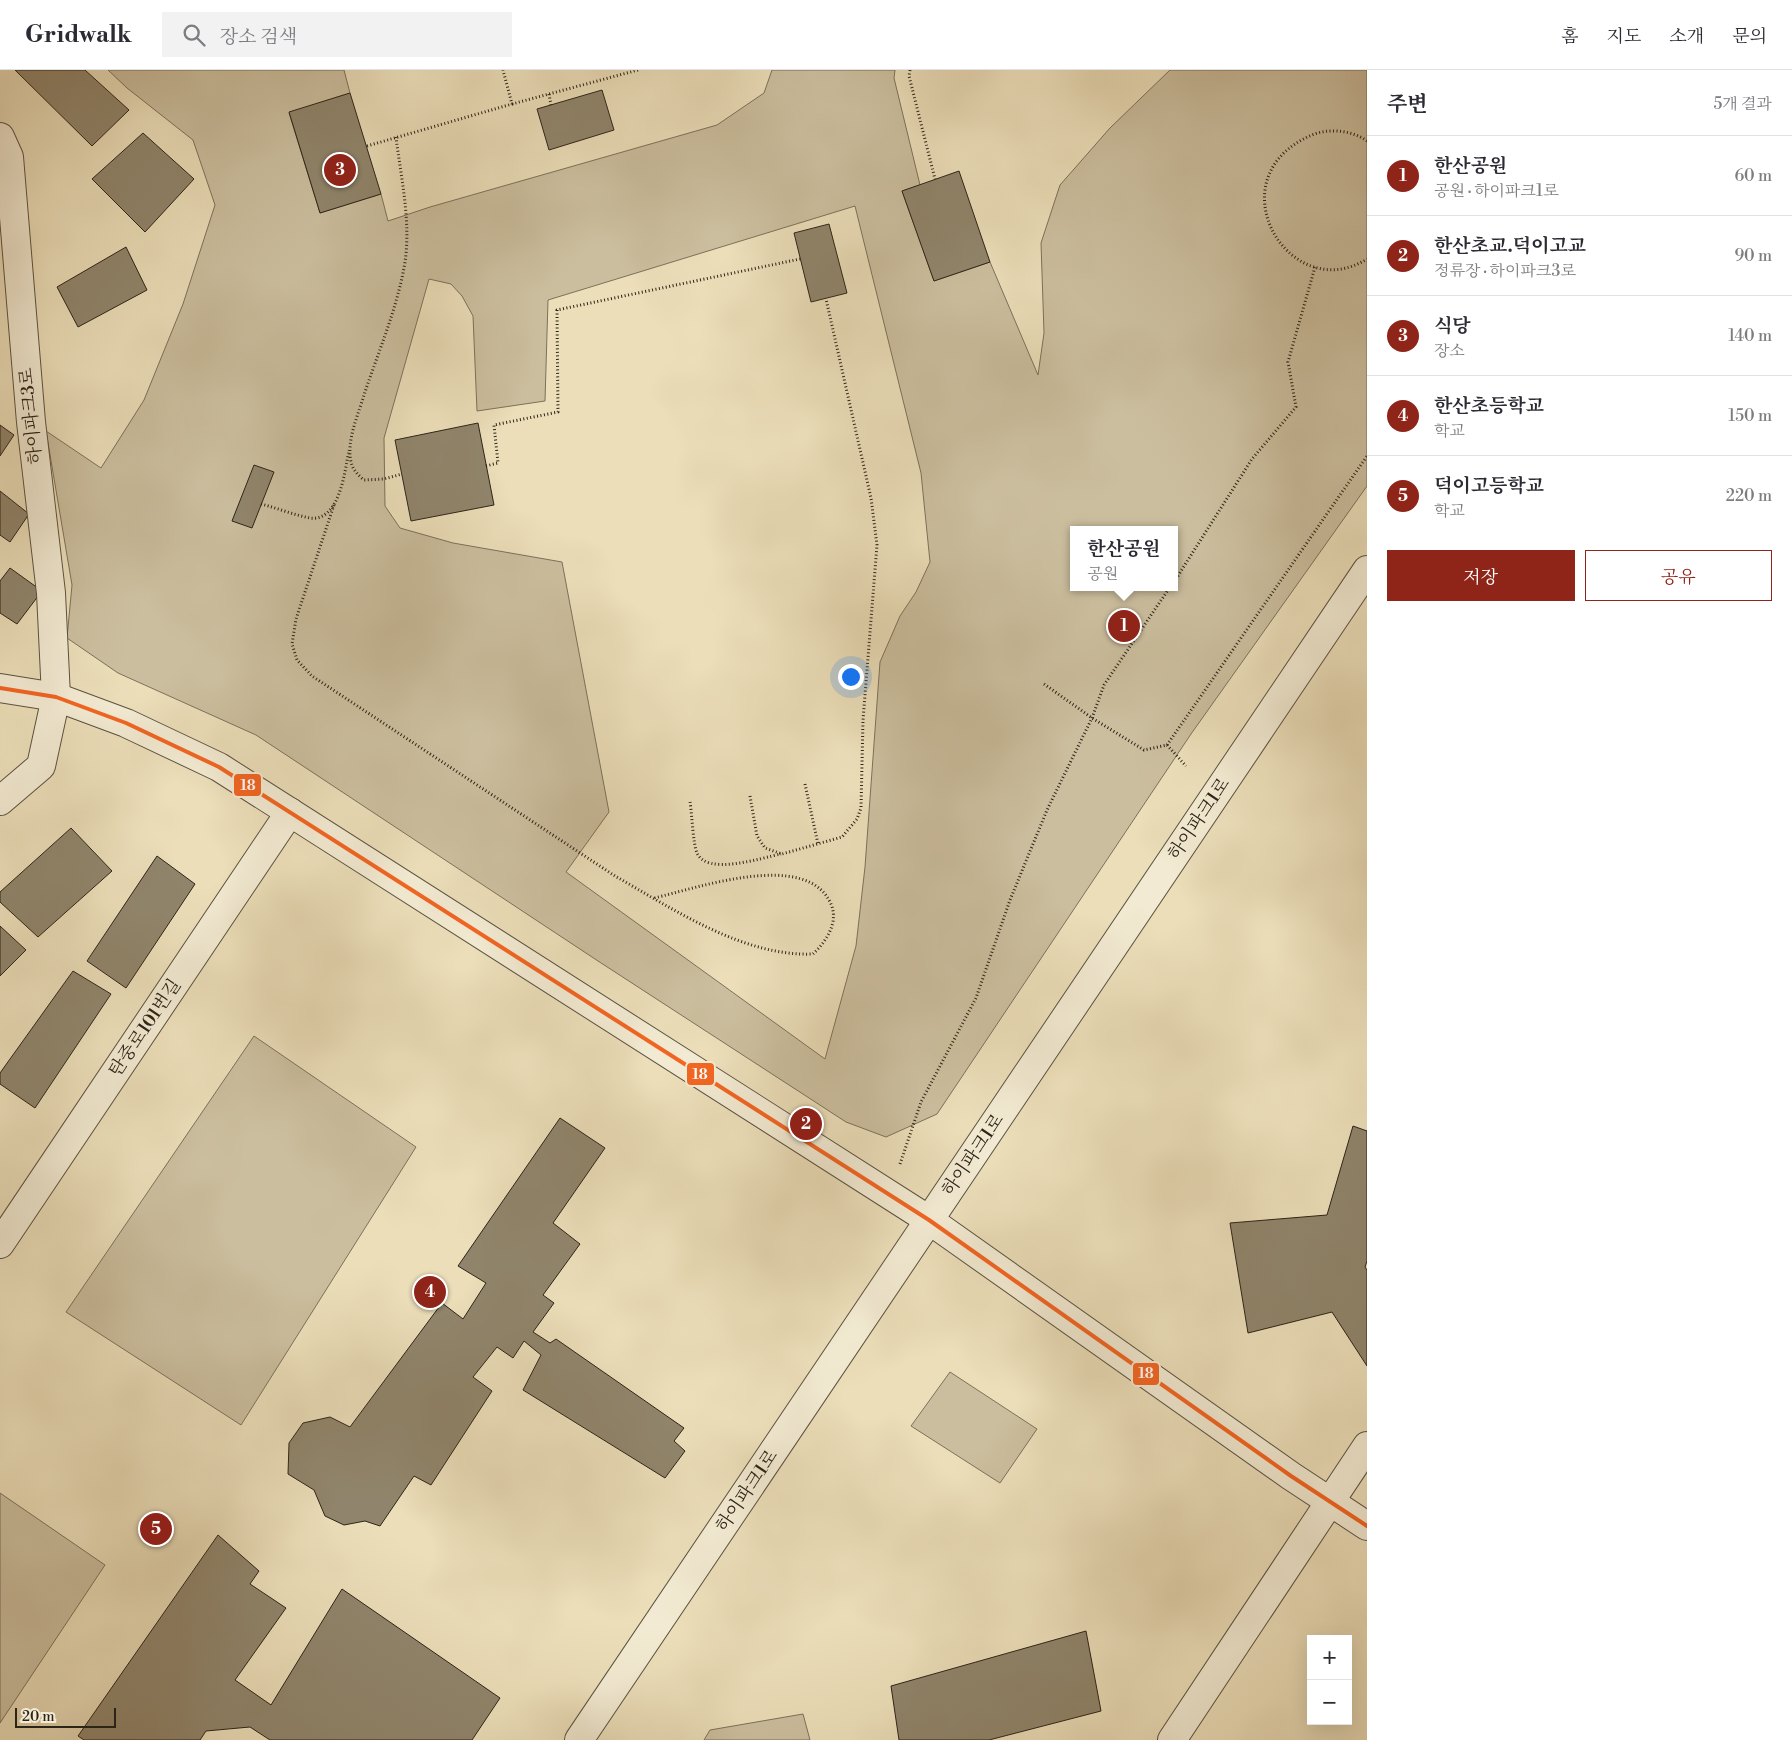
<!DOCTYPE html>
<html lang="ko">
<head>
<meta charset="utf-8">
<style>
	body { margin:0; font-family:"Libre Bodoni","Noto Serif KR",serif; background:#f2f2f3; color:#2b2b33 }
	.controls { position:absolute; right:15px; bottom:15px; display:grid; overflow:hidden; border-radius:0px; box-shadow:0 5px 20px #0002 }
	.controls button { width:45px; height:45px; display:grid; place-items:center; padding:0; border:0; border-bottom:1px solid #e1e1e2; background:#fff; color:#2b2b33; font:25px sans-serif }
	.scale { position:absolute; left:15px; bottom:12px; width:101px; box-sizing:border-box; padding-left:5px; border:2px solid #2d2418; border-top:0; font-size:14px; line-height:18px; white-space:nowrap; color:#2d2418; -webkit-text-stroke:4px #f2ead2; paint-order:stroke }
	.you { position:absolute; left:850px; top:606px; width:18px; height:18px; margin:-12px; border:4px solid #fff; border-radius:50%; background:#1a73e8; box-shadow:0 0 0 8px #1a73e833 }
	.badge { display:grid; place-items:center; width:32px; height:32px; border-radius:50%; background:#8f2418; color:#fff; font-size:16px; font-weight:700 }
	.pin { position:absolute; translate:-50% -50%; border:2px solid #fff; box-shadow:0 1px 5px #0006 }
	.popup { position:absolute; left:1070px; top:456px; width:108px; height:65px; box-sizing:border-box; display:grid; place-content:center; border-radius:0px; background:#fff; filter:drop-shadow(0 1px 4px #0005); font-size:16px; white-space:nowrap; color:#7c7c81 }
	.popup b { font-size:19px; color:#2b2b33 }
	.popup::after { content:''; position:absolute; left:50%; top:100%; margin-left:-10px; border:10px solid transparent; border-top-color:#fff }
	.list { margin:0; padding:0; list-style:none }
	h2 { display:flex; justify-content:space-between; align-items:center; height:65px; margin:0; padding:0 20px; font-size:21px }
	h2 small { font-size:16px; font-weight:400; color:#7c7c81 }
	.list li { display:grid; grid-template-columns:32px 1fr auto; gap:15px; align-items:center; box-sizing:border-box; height:80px; padding:0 20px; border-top:1px solid #e1e1e2 }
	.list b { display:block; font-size:19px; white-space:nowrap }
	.list p { margin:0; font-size:16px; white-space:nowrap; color:#7c7c81 }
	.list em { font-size:16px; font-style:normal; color:#7c7c81 }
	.actions { display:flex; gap:10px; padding:15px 20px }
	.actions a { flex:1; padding:11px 0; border:1px solid #8f2418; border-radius:0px; text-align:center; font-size:18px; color:#8f2418 }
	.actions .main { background:#8f2418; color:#fff }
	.icon { flex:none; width:28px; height:28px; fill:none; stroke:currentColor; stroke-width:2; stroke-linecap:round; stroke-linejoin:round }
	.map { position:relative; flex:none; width:1367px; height:1670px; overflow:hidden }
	header { display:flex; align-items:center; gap:30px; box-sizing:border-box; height:70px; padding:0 25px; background:#fff; border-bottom:1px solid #e1e1e2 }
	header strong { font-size:24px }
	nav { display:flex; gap:28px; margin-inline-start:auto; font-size:18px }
	.search { width:350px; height:45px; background:#f2f2f3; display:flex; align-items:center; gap:12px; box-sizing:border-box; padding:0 18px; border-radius:0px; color:#7c7c81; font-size:19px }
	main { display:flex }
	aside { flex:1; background:#fff }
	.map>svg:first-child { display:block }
	.green { fill:#cbbe9e; stroke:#7c715b; fill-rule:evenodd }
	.building { fill:#90856c; stroke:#2d2418 }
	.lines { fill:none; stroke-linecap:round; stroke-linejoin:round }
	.minor-casing { stroke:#5c5240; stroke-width:30 }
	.path { stroke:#2d2418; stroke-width:3; stroke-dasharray:1 2.5; stroke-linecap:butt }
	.minor { stroke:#f2ead2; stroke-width:28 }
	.bus-1-casing { stroke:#f2ead2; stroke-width:8 }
	.bus-1 { stroke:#f26522; stroke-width:4 }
	.labels { text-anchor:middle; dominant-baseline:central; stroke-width:4.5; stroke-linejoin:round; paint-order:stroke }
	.street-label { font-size:18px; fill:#2d2418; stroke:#f2ead2 }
	.line-badge { stroke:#f2ead2; stroke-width:2 }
	.badge-label { font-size:14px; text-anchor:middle; font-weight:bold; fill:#fff }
</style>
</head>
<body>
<header>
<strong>Gridwalk</strong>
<div class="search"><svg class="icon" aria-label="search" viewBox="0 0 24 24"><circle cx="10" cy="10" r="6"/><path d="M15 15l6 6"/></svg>장소 검색</div>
<nav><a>홈</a><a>지도</a><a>소개</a><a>문의</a></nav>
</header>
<main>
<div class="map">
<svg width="1367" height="1670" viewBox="0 0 1367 1670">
	<rect width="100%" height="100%" fill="#ebdeb9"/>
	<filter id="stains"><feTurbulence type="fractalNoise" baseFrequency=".004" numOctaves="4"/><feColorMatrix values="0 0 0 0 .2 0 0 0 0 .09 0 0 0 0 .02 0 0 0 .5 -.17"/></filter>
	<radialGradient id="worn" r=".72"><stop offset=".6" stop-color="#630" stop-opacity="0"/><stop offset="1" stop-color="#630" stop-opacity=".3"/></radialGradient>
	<g class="green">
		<path d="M108 0H344L350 23 289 43 320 143 381 124 388 151 430 137 717 55 764 23 772 0H895L894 8 920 115 902 121 934 211 990 192 1038 305 1044 263 1041 173 1060 115 1110 58 1170 0H1367V416L1191 664 937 1044 886 1067 846 1052 598 891 256 665 118 603 67 568 72 515 46 361 101 398 144 330 183 234 215 135 193 70 127 18ZM855 136 921 403 930 492 916 522 900 546 880 592 865 797 856 876 825 989 566 802 609 742 562 492 453 473 400 458 385 436 384 368 429 209 451 214 462 226 473 246 477 341 545 331 548 230ZM1074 460H1174V517H1074Z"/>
		<path d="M254 966 416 1077 241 1355 66 1242Z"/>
		<path d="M950 1302 1037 1359 1000 1413 911 1356Z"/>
		<path d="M0 1423 105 1495 0 1653Z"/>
		<path d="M803 1644 810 1670H704L710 1660Z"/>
	</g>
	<g class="building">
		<path d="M15 0H85L129 40 92 76Z"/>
		<path d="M602 20 614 60 549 80 537 39Z"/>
		<path d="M350 23 381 124 320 143 289 42Z"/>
		<path d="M143 63 194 109 145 162 92 109Z"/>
		<path d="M959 101 990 192 934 211 902 121Z"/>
		<path d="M829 154 847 223 811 232 794 163Z"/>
		<path d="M126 177 147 220 78 257 57 217Z"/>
		<path d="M478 353 494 435 411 451 395 370Z"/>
		<path d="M0 355 14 365 0 386Z"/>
		<path d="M254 395 274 402 252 458 232 451Z"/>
		<path d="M0 421 29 444 10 472 0 465Z"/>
		<path d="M10 498 42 521 17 554 0 543V511Z"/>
		<path d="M71 758 112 801 38 867 0 832V822Z"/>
		<path d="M157 786 195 814 126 918 87 891Z"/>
		<path d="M0 856 26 880 0 906Z"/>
		<path d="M73 901 111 924 35 1038 0 1014V1003Z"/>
		<path d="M560 1048 605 1078 553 1153 580 1174 543 1225 554 1233 533 1262 550 1273 556 1269 684 1358 674 1371 685 1381 665 1408 523 1320 541 1285 524 1271 513 1288 497 1277 473 1307 492 1321 431 1415 414 1406 380 1456 365 1451 344 1455 325 1446 314 1420 288 1404 289 1373 303 1353 330 1347 350 1357 442 1233 463 1249 486 1213 458 1196Z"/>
		<path d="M1353 1056 1367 1061V1191L1365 1197 1367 1200V1296L1332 1242 1248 1263 1230 1153 1327 1145Z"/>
		<path d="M218 1465 259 1501 250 1514 286 1538 235 1610 271 1635 342 1519 500 1628 472 1670H270L250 1657 206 1661 200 1670H84L78 1666Z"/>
		<path d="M1086 1561 1101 1641 989 1670H899L891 1616Z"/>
	</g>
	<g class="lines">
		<defs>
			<g id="minor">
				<path d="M0 67 9 87 31 352 51 523 56 627 41 696 0 731"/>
				<path d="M0 618 56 627 126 653 219 697 929 1150 1291 1406 1367 1456"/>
				<path d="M0 1174 290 742"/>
				<path d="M579 1670 1367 500"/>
				<path d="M1172 1670 1367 1376"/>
			</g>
		</defs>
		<use href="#minor" class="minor-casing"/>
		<g class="path">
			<path d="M910 0 909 6 935 109"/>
			<path d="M549 24 551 35"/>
			<path d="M512 34 638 0"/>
			<path d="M396 67C401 108 411 151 405 192 398 236 379 280 365 322 359 343 346 370 351 392 353 400 358 405 364 410L384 409 402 404"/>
			<path d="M1367 71C1352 60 1328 58 1312 65 1212 107 1289 238 1367 189"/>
			<path d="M367 76 512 34 503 0"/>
			<path d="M486 396 498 393 494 355 558 342 557 240 800 189"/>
			<path d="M261 434C277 438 294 445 310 448 340 452 345 400 349 380"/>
			<path d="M334 435 296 549 292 574 297 590 312 606 615 806C673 839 744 887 813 884 826 872 839 852 831 834 807 779 698 818 654 828"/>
			<path d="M1174 512 1252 389 1296 337 1288 292 1315 197"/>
			<path d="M1044 614 1092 648 1144 680 1167 675 1186 696"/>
			<path d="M1167 675 1367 386"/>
			<path d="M805 714 818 774"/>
			<path d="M750 726 757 766 765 778 782 784 842 767 857 749 861 738 863 650 877 475 871 428 826 229"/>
			<path d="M690 732C692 744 693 774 697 783 707 806 761 788 781 784"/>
			<path d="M900 1094 921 1032 976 928 1010 830 1047 740 1092 648 1104 615 1170 517"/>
		</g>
		<use href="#minor" class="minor"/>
		<defs>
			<path id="bus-1" d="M0 618 56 627 126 653 219 697 929 1150 1291 1406 1367 1456"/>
		</defs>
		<use href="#bus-1" class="bus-1-casing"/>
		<use href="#bus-1" class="bus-1"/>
	</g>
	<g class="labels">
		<g class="street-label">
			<text transform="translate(31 346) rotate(-96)">하이파크3로</text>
			<text transform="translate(1199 749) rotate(-56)">하이파크1로</text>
			<text transform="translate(145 958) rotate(-56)">탄중로101번길</text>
			<text transform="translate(973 1085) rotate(-56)">하이파크1로</text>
			<text transform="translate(747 1421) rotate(-56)">하이파크1로</text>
		</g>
	</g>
	<g class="line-badge">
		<rect x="233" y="703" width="29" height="24" rx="5" fill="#f26522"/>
		<rect x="686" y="992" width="29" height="24" rx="5" fill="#f26522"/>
		<rect x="1132" y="1292" width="28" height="24" rx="5" fill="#f26522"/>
	</g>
	<g class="badge-label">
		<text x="248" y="720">18</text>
		<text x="700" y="1009">18</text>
		<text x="1146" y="1308">18</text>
	</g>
	<rect width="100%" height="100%" filter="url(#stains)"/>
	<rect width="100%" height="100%" fill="url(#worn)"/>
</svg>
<div class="controls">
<button>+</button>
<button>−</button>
</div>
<div class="scale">20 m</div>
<div class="you"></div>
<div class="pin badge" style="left:1124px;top:556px">1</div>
<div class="popup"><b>한산공원</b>공원</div>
<div class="pin badge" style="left:806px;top:1054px">2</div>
<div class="pin badge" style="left:340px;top:100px">3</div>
<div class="pin badge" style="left:430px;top:1222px">4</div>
<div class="pin badge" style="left:156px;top:1459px">5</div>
</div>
<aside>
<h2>주변<small>5개 결과</small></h2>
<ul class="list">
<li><span class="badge">1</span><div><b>한산공원</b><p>공원 · 하이파크1로</p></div><em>60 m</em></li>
<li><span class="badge">2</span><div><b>한산초교.덕이고교</b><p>정류장 · 하이파크3로</p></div><em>90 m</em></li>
<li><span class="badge">3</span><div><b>식당</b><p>장소</p></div><em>140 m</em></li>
<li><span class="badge">4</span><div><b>한산초등학교</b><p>학교</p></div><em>150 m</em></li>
<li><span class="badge">5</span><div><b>덕이고등학교</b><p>학교</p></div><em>220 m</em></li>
</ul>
<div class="actions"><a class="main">저장</a><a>공유</a></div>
</aside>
</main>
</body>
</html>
